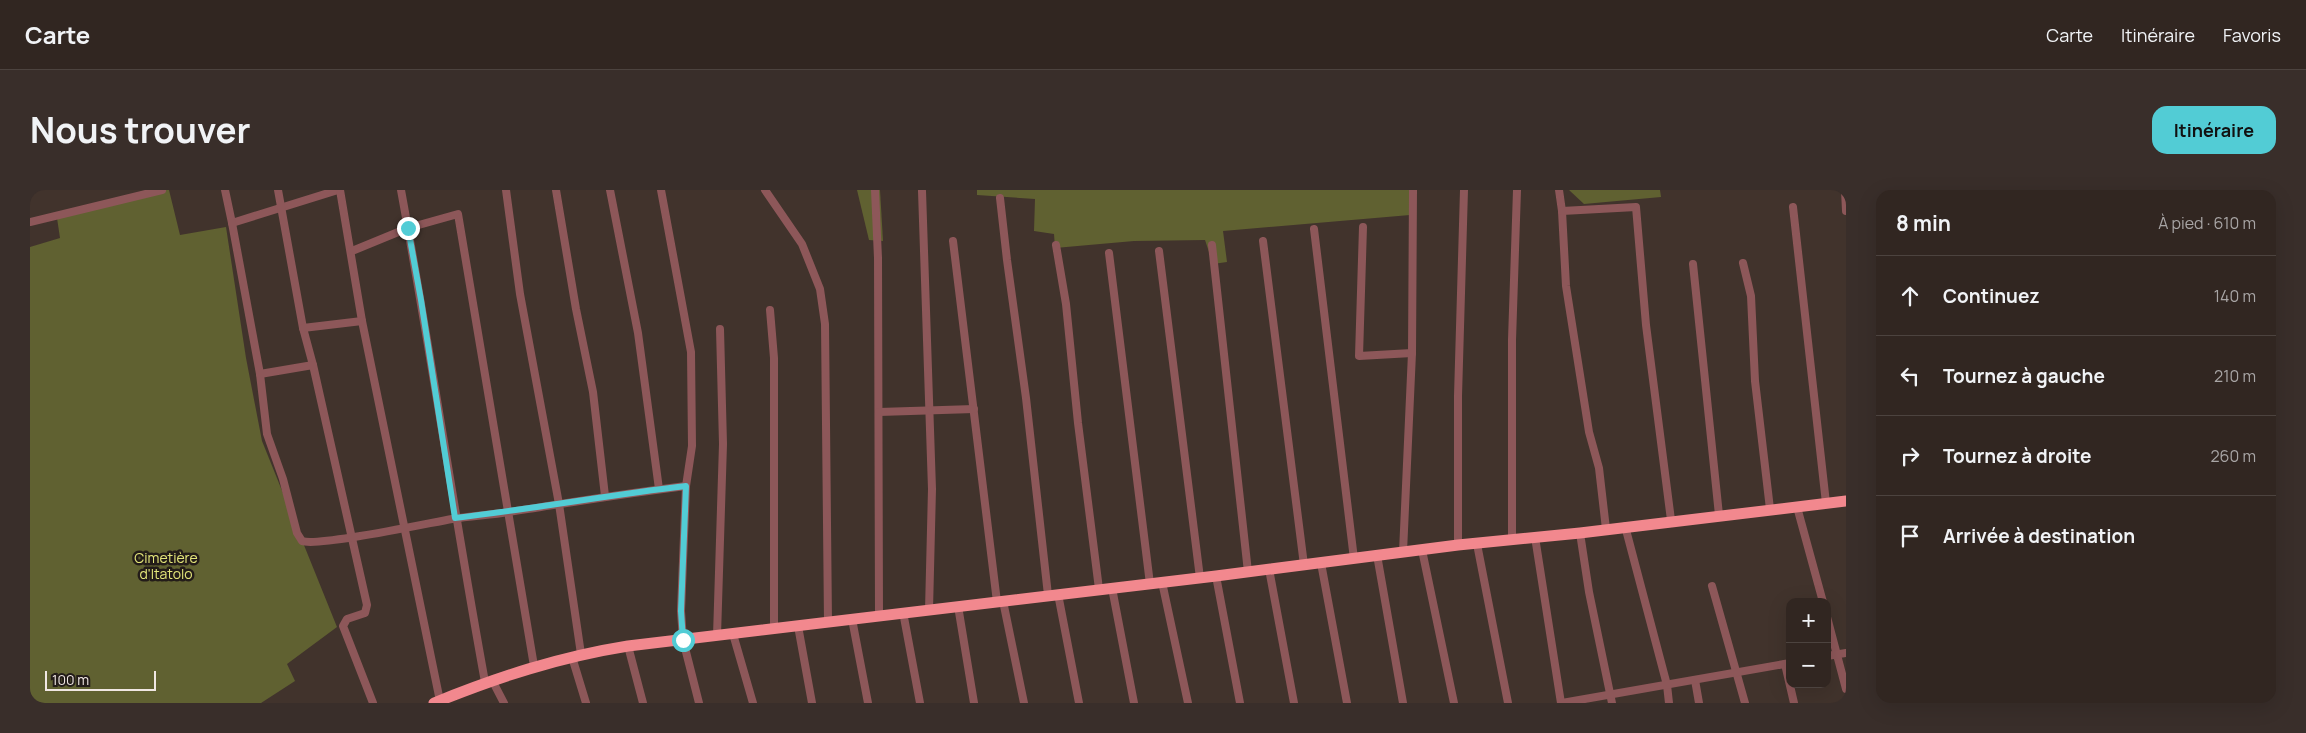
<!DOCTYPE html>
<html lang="fr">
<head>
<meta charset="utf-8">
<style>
	body { margin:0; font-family:Manrope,sans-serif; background:#392e2a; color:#f1f3f6 }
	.controls { position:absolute; right:15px; bottom:15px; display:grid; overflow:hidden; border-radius:10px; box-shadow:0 5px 20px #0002 }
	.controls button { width:45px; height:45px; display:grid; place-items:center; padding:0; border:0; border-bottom:1px solid #4c433f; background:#312621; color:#f1f3f6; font:25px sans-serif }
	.scale { position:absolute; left:15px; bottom:12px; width:111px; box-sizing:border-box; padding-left:5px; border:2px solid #f0e7e3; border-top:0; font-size:14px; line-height:18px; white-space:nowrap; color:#f0e7e3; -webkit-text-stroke:4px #231c19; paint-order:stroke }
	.stop { position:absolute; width:15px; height:15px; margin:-11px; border:4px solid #52ccd5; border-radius:50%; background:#fff }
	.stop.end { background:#52ccd5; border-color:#fff; box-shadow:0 1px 5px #0008 }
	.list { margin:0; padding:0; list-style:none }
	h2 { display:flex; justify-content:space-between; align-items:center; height:65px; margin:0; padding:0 20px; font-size:21px }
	h2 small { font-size:16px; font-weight:400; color:#a8a5a5 }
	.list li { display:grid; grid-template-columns:32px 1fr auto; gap:15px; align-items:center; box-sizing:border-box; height:80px; padding:0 20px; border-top:1px solid #4c433f }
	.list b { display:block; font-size:19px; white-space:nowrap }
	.list em { font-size:16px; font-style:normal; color:#a8a5a5 }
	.icon { flex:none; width:28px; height:28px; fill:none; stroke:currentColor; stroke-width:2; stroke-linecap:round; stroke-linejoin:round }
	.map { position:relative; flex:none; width:1816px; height:513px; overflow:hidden; border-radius:15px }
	header { display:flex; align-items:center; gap:30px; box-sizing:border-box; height:70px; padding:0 25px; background:#312621; border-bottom:1px solid #4c433f }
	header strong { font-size:24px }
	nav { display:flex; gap:28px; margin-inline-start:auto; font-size:18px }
	.intro { display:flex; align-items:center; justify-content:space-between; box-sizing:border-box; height:120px; padding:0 30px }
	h1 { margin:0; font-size:35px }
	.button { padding:12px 22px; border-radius:15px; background:#52ccd5; color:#111; font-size:18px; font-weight:700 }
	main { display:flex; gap:30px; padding:0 30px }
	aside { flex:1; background:#312621; border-radius:15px; box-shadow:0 5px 20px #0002 }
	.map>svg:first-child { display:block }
	.green { fill:#606131 }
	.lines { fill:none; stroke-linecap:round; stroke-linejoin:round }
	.minor { stroke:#8d5759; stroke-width:8 }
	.highway { stroke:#f2888e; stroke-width:11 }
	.route { stroke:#52ccd5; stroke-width:6 }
	.labels { text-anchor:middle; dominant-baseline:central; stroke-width:5; stroke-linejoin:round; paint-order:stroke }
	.park-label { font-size:14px; fill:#e4e67a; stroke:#231c19 }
</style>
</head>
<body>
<header>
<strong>Carte</strong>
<nav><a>Carte</a><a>Itinéraire</a><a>Favoris</a></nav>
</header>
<div class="intro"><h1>Nous trouver</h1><a class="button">Itinéraire</a></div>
<main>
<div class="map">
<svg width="1816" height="513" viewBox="0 0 1816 513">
	<rect width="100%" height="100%" fill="#41332c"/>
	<g class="green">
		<path d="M129 0H139L150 45 196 37 216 168 232 251 307 437 257 474 265 491 231 513H0V57L30 48 27 28Z"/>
		<path d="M827 0H850L853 51 839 50Z"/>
		<path d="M947 0H1383L1380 25 1193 41 1197 72 1183 74 1175 50 1104 51 1025 58 1024 44 1004 41 1005 9 947 5Z"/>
		<path d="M1539 0H1630L1631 7 1554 14Z"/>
	</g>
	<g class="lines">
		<g class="minor">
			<path d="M195 0 202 33 308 0"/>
			<path d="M248 0 273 138 283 175 337 415 335 423 317 429 313 436 343 513"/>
			<path d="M310 0 332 131 410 511"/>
			<path d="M371 0C401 164 425 328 455 492"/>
			<path d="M476 0 490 104 529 314 551 464"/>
			<path d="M526 0 546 119 563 202 575 306"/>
			<path d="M580 0 608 143 629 299"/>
			<path d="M631 0 661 162 662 256 656 296 651 421 653 450 669 513"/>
			<path d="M735 0 772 54 790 99 795 134 798 432"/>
			<path d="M845 0 848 68 849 425"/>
			<path d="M1529 0 1532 21 1536 96 1559 242 1569 278 1576 339"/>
			<path d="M1815 0 1816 21"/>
			<path d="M892 1 902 299 899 420"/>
			<path d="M970 8 977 70 996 208 1018 405"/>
			<path d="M1763 17 1796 313"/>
			<path d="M1532 21 1606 17 1616 135 1641 330"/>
			<path d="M0 32 132 0"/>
			<path d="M202 33 230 184 237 244 253 289 267 343 272 351C288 357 399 333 422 329 441 326 460 325 479 322 538 313 597 303 656 296"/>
			<path d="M1333 37 1329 166 1382 163"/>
			<path d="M1284 39 1324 369"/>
			<path d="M923 51 967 412"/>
			<path d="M1233 51 1274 375"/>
			<path d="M1026 55 1036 114 1048 233 1069 399"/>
			<path d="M1182 55 1218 382"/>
			<path d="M322 61 378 38 428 24 504 476"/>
			<path d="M1129 61 1170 388"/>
			<path d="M1079 63 1120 394"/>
			<path d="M1713 73 1721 106 1725 191 1740 319"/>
			<path d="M1663 74 1689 325"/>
			<path d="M740 120 744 168V438"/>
			<path d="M273 138 332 131"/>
			<path d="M230 184 283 175"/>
			<path d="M849 222 944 219"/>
			<path d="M1767 317 1793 412"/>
			<path d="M1595 336 1637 495 1639 513"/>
			<path d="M1550 343 1559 402 1582 513"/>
			<path d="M1505 347 1531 513"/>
			<path d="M1482 350V150L1487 0"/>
			<path d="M1447 354 1478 513"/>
			<path d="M1428 355V206L1434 0"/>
			<path d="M1392 360 1424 513"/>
			<path d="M1373 362 1382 163 1383 0"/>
			<path d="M1347 365 1373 513"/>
			<path d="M1291 373 1317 513"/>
			<path d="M1239 379 1264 513"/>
			<path d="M1186 386 1210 513"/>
			<path d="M1132 392 1158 513"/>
			<path d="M1682 396 1715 513"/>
			<path d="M1082 398 1104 513"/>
			<path d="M1028 404 1049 513"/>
			<path d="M973 411 994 513"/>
			<path d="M928 416 944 513"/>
			<path d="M873 422 890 513"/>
			<path d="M1797 427 1816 499"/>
			<path d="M822 429 838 513"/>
			<path d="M768 436 782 513"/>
			<path d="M703 444 723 513"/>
			<path d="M687 446 693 254 690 139"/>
			<path d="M598 456 613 513"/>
			<path d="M1797 466 1816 463"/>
			<path d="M542 467 556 513"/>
			<path d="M1755 474 1764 513"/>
			<path d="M462 490 474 513"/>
			<path d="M1665 490 1669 513"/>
			<path d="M1532 513 1760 473"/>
		</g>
		<path class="highway" d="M404 513C468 487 529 467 598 456L1186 386 1428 355 1550 343 1816 311"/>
	</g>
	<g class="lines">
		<path class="route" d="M378 38 391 110 425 328C502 319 579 305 656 296L651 421 653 450"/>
	</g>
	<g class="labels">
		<g class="park-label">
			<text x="136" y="367">Cimetière<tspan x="136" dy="16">d'Itatolo</tspan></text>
		</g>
	</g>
</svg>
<div class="controls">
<button>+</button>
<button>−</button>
</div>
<div class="scale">100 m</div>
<div class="stop" style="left:653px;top:450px"></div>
<div class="stop end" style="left:378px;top:38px"></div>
</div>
<aside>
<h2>8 min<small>À pied · 610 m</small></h2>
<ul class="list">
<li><svg class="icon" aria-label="ahead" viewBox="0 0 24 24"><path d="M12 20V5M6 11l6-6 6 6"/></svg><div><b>Continuez</b></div><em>140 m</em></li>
<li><svg class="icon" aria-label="left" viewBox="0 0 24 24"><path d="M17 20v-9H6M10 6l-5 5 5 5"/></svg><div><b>Tournez à gauche</b></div><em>210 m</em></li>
<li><svg class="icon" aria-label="right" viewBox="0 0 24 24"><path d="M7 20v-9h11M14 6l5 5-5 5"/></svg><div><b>Tournez à droite</b></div><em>260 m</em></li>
<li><svg class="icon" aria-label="arrive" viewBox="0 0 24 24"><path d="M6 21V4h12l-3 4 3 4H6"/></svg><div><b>Arrivée à destination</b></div></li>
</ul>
</aside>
</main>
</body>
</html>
